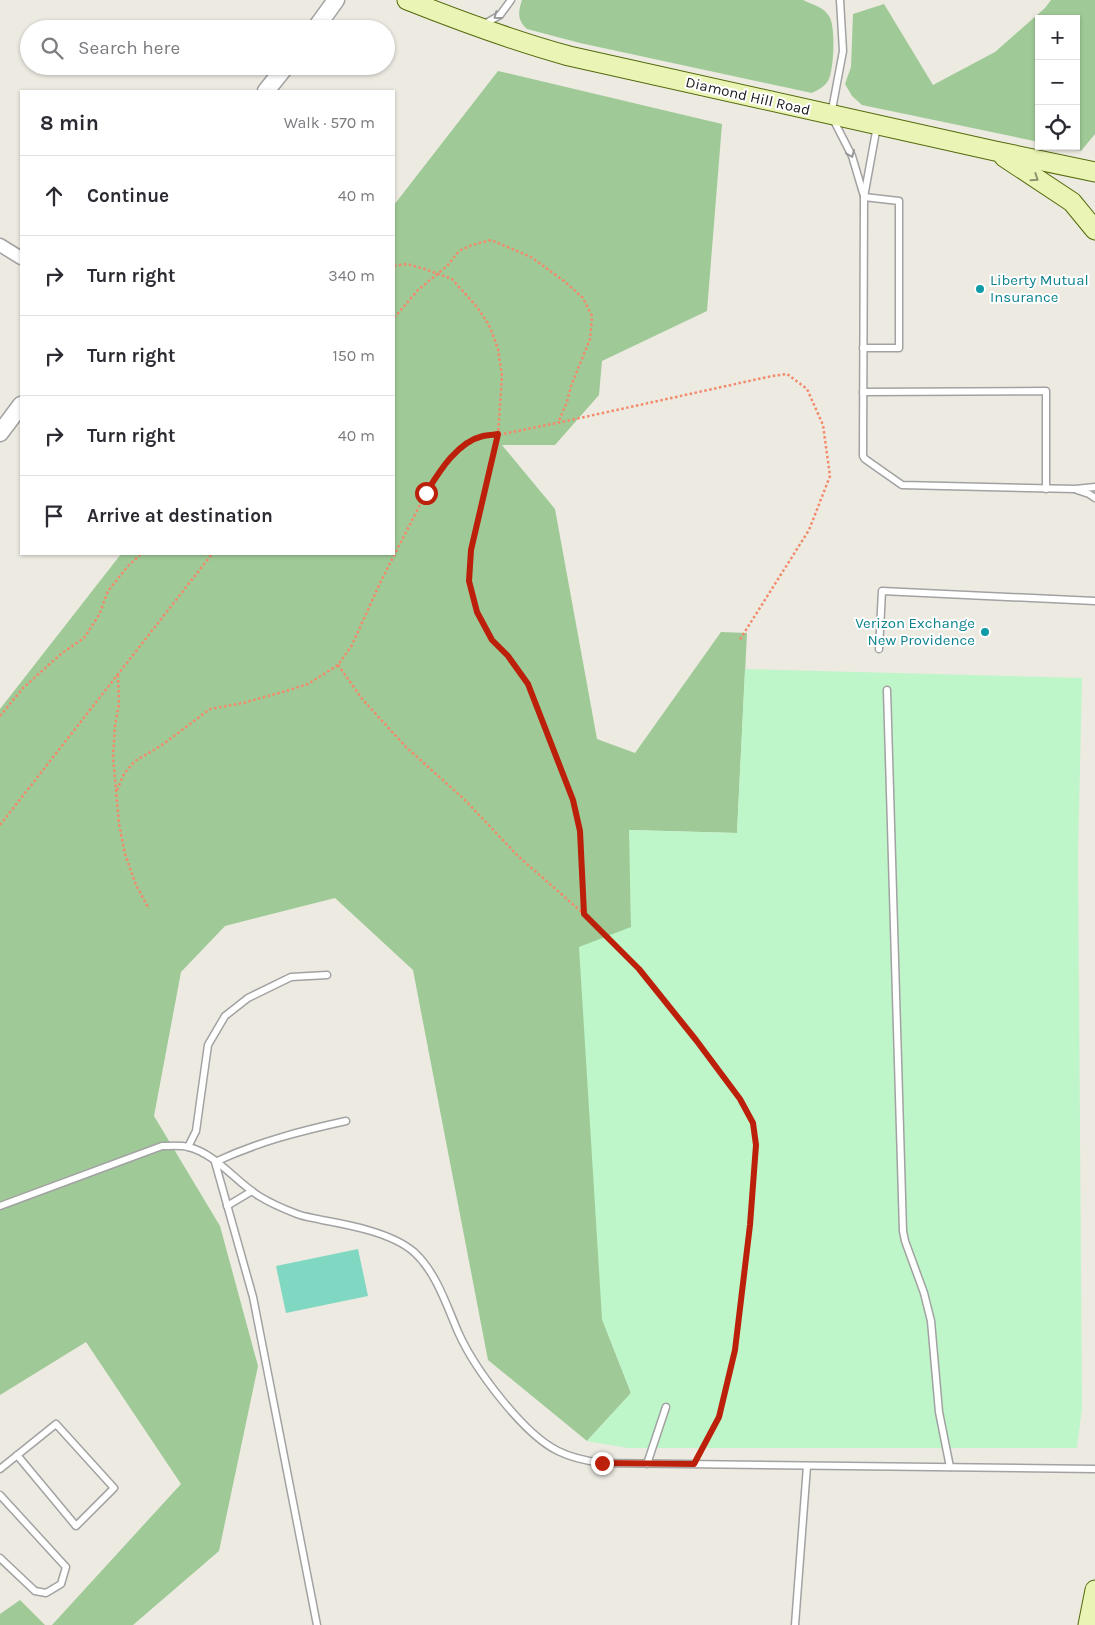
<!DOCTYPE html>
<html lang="en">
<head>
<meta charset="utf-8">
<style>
	body { margin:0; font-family:Karla,sans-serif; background:#f2f2f3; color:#2b2b33 }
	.controls { position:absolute; right:15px; top:15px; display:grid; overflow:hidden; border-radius:0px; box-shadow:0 1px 4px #0004 }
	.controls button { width:45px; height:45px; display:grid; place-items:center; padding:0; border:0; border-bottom:1px solid #e1e1e2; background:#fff; color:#2b2b33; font:25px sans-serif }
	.stop { position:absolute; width:15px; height:15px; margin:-11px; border:4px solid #bc200a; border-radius:50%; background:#fff }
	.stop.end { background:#bc200a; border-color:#fff; box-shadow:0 1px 5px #0008 }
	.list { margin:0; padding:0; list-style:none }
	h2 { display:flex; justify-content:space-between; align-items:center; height:65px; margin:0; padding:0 20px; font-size:21px }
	h2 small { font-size:16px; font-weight:400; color:#7c7c81 }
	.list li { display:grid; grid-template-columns:32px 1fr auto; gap:15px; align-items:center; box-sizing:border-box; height:80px; padding:0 20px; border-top:1px solid #e1e1e2 }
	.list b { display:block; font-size:19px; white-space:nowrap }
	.list em { font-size:16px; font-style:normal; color:#7c7c81 }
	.icon { flex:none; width:28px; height:28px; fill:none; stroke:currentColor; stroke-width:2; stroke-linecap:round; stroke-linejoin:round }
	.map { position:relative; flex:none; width:1095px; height:1625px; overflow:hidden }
	.search { position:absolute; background:#fff; box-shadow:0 1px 4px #0004; left:20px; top:20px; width:375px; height:55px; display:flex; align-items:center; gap:12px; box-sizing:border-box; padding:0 18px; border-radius:28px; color:#7c7c81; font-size:19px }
	.panel { position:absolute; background:#fff; box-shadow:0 1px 4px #0004; left:20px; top:90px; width:375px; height:465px; border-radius:0px }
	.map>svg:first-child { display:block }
	.forest { fill:#9fca97 }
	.park { fill:#bef6c9 }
	.pitch { fill:#81d8c2 }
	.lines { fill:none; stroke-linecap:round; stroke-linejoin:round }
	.service-casing { stroke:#a2a2a2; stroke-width:9 }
	.minor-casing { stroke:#a2a2a2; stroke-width:15 }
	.tertiary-casing { stroke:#a2a2a2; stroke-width:19 }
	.secondary-casing { stroke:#536a0a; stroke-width:21 }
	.path { stroke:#f28a6b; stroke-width:2.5; stroke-dasharray:2.5 2.5; stroke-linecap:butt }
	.service { stroke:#fff; stroke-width:6 }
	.minor { stroke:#fff; stroke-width:12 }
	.tertiary { stroke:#fff; stroke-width:16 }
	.secondary { stroke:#eaf5b5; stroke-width:19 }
	.oneway { stroke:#989898 }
	.oneway2 { stroke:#8d9370 }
	.route { stroke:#bc200a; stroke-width:6 }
	.culture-dot { fill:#0f9aa8; stroke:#fff; stroke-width:2 }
	.labels { text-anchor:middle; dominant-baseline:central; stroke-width:4; stroke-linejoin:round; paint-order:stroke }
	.street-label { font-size:15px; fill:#1b1b1b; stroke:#fff }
	.culture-label { font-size:15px; fill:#0d838f; stroke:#fff; text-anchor:start }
</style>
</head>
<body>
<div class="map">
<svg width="1095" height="1625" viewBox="0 0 1095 1625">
	<rect width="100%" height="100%" fill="#eceae1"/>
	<g class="forest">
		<path d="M522 0H803C811 4 824 7 829 16 836 26 834 71 828 81 824 87 818 90 812 93L580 43 527 29C517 20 518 12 522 0Z"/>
		<path d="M1051 0H1095V134L1081 151 1059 146H1076V19H1039V142L862 105 852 96 845 84 851 67 853 14 884 4 933 85 995 52 1045 8Z"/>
		<path d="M498 71 722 124 707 311 602 361 599 395 555 445H502L555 509 597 739 635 753 721 632 747 633 737 833 630 830 631 927 602 1319 631 1393 587 1441 488 1360 413 970 335 898 225 926 181 972 154 1116 220 1226 258 1366 219 1551 133 1625H52L181 1484 86 1342 0 1395V709L121 554H394V205Z"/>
		<path d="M20 1600 45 1625H0V1614Z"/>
	</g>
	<path class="park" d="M745 669 1082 678 1078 855 1082 1408 1077 1448H628L587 1441 631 1393 602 1319 579 947 631 927 629 830 737 833Z"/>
	<path class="pitch" d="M358 1249 368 1296 286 1313 276 1266Z"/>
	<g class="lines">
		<defs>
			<g id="service">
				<path d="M840 0 843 51 831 115 852 156 863 193"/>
				<path d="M483 25 500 15 511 0"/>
				<path d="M877 126 864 197 863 456 865 459 902 485 1075 489 1095 487"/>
				<path d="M863 348H899V201L864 197"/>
				<path d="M863 392 1046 391V489"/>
				<path d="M1077 490 1089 494 1095 498"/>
				<path d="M879 649 882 591 1095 601"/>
				<path d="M887 690 903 1231 905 1241 924 1293 931 1321 939 1412 950 1467"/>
				<path d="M188 1147 196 1131 208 1045 225 1016 248 998 291 977 327 975"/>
				<path d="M0 1206 162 1146C170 1146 180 1145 188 1147 215 1153 236 1182 259 1196 270 1203 284 1209 297 1214 305 1217 314 1218 322 1220 350 1225 392 1233 414 1252 437 1273 447 1307 459 1334 475 1369 523 1434 558 1451 572 1458 587 1461 602 1463L1095 1469"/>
				<path d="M227 1206 252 1191"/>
				<path d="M647 1464 666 1407"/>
				<path d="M0 1469 56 1424 114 1488 76 1526 17 1455"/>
				<path d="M0 1495 66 1567 61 1584 46 1593 35 1591 0 1558"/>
				<path d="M317 1625 253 1297 215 1162C258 1142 300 1131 346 1121"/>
				<path d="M795 1625 807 1466"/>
			</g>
			<path id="minor" d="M0 245 21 258"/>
			<g id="tertiary">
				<path d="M315 29 336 0"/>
				<path d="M266 91 286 66"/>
				<path d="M0 433 21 405"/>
			</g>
			<g id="secondary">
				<path d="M407 0C460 21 514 41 569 56L995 151 1095 172"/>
				<path d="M1004 157 1072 202 1095 230"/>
				<path d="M1088 1625 1095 1590"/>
			</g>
		</defs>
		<use href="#service" class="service-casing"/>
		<use href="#minor" class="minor-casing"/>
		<use href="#tertiary" class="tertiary-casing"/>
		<use href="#secondary" class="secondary-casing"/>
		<g class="path">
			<path d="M394 266 407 264 425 269 452 279 477 307 489 325 498 349 502 376 498 435 471 550 469 581 477 612 492 640 508 656 528 684 573 800 580 831 584 914"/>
			<path d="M394 318 418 290 447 266 459 251 472 245 491 240 531 257 564 281 583 298 592 316 590 339 571 386 567 402 558 423"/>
			<path d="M338 665 363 700 406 747 464 799 518 856 584 914 639 969 696 1040 740 1099 753 1123 756 1145 750 1225 735 1350 719 1417 700 1454"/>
			<path d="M118 675 119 704 115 725 113 756 119 824 125 854 136 885 149 909"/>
			<path d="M0 716 23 688 62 653 84 638 99 615 108 591 128 566 141 554"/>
			<path d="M117 790 124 774 135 761 162 745 210 709 243 703 286 691 308 684 338 665 352 645 380 583 426 493 442 466 462 447 482 436 498 435 557 423 772 376 787 374 807 389 823 425 830 476 809 530 739 641"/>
			<path d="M0 825 212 554"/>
		</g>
		<use href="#service" class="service"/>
		<use href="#minor" class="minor"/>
		<use href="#tertiary" class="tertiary"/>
		<use href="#secondary" class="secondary"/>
	</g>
	<defs><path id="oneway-chevron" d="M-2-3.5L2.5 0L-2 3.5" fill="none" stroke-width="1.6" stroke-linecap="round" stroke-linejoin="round" transform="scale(1.25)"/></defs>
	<g class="oneway">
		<use href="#oneway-chevron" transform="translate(497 16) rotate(144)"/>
		<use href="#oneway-chevron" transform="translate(851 154) rotate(67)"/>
	</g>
	<use class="oneway2" href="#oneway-chevron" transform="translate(1035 178) rotate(34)"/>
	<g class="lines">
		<path class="route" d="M426 493C439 472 457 442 483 436 488 435 493 435 498 434L471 550 469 581 477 612 492 640 508 656 528 684 573 800 580 831 584 914 639 969 696 1040 740 1099 753 1123 756 1145 750 1225 735 1350 719 1417 694 1464 602 1463"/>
	</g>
	<g class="culture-dot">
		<circle cx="980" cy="289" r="5"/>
		<circle cx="985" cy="632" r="5"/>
	</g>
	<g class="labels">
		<g class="street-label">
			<text transform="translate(748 96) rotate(13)">Diamond Hill Road</text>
		</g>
		<g class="culture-label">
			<text x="990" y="280">Liberty Mutual<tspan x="990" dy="17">Insurance</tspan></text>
			<text x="975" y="623" text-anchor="end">Verizon Exchange<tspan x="975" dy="17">New Providence</tspan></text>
		</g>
	</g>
</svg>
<div class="controls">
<button>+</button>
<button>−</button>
<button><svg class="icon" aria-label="locate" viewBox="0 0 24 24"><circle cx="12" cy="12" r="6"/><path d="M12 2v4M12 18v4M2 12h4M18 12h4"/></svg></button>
</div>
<div class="stop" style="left:426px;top:493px"></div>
<div class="stop end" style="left:602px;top:1463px"></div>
<div class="search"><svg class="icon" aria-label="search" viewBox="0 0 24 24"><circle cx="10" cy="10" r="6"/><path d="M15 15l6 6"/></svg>Search here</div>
<section class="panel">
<h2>8 min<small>Walk · 570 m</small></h2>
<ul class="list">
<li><svg class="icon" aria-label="ahead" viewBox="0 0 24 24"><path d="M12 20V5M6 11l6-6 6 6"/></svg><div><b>Continue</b></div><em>40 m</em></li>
<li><svg class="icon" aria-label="right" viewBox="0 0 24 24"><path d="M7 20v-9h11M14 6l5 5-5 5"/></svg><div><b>Turn right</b></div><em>340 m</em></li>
<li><svg class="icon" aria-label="right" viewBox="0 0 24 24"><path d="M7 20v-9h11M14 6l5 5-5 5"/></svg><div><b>Turn right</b></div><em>150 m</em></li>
<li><svg class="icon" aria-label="right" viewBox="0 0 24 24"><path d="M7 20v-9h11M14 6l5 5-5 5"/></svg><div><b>Turn right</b></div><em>40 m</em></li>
<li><svg class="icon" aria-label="arrive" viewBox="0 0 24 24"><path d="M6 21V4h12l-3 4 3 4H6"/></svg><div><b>Arrive at destination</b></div></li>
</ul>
</section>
</div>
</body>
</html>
